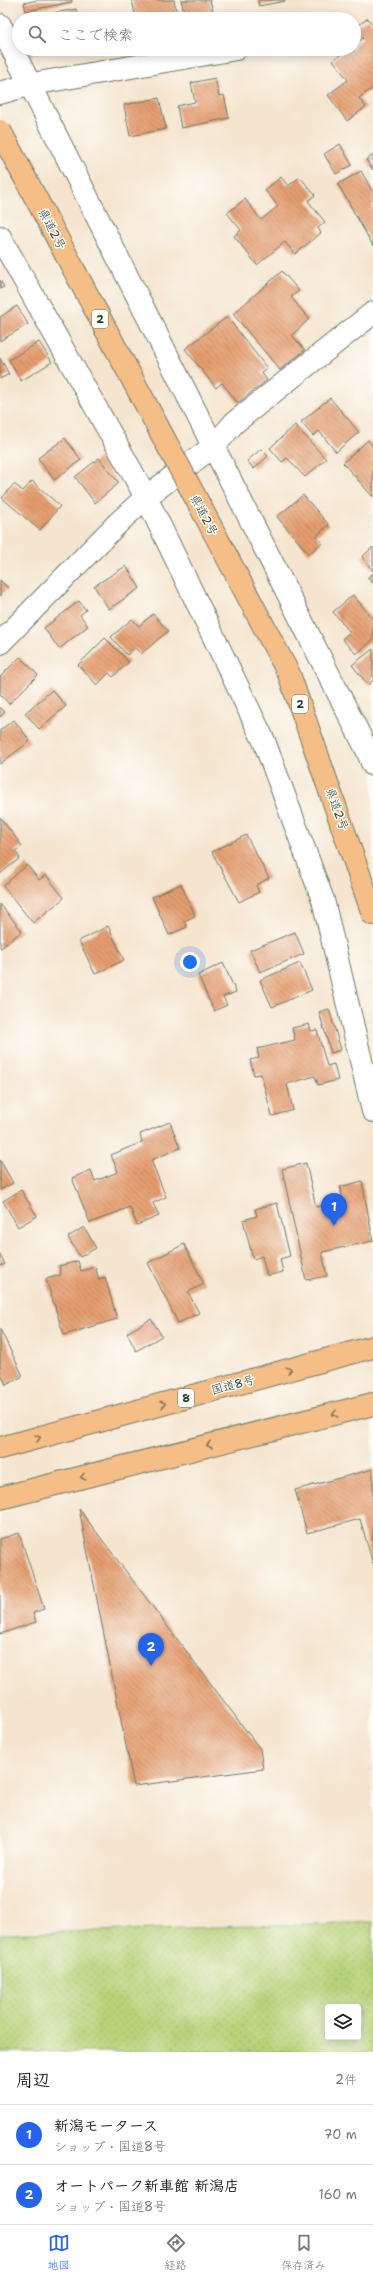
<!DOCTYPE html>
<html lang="ja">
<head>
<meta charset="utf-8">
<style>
	body { margin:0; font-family:"Shantell Sans","Klee One",sans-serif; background:#f6f6f6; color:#222 }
	.controls { position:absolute; right:12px; bottom:12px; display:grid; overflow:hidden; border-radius:4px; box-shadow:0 2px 10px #0003 }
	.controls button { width:36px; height:36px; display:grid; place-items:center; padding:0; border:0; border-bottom:1px solid #e0e0e0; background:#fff; color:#222; font:20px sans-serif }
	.you { position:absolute; left:190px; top:962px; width:14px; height:14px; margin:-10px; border:3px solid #fff; border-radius:50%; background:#1a73e8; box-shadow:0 0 0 6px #1a73e833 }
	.badge { display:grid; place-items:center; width:26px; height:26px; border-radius:50%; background:#2563eb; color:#fff; font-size:13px; font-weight:700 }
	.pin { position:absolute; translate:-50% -33px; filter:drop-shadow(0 1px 2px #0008) }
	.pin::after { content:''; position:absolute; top:21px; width:14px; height:12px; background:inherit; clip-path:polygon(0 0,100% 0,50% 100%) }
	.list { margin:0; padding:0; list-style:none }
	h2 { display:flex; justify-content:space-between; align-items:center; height:52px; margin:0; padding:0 16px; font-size:17px }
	h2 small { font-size:13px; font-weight:400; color:#767676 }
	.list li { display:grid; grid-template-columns:26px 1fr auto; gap:12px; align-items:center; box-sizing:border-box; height:60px; padding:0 16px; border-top:1px solid #e0e0e0 }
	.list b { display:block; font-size:15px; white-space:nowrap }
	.list p { margin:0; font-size:13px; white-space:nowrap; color:#767676 }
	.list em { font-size:13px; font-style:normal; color:#767676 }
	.icon { flex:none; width:22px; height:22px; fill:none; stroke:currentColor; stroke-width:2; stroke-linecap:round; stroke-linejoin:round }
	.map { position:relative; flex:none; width:373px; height:2052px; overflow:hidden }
	.search { position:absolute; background:#fff; box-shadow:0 2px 10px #0003; left:12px; right:12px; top:12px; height:44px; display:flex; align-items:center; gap:10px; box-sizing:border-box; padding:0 14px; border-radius:22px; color:#767676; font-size:15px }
	.sheet { height:172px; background:#fff }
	nav { display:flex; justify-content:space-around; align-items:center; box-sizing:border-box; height:56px; border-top:1px solid #e0e0e0; background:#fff; font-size:11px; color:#767676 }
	nav a { display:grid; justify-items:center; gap:2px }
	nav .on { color:#2563eb }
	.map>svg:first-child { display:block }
	.grass { fill:url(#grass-dots); stroke:#6b8856; fill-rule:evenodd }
	.building { fill:url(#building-back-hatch) }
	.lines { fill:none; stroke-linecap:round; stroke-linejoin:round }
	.street-casing { stroke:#6a786a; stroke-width:24 }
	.primary-casing { stroke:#6a786a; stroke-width:24 }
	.highway-casing { stroke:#6a786a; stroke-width:24 }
	.street { stroke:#fff; stroke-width:22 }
	.primary { stroke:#f6be87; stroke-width:22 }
	.highway { stroke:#f6be87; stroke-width:22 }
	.primary-bridge-casing { stroke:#6a786a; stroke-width:24; stroke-linecap:butt }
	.primary-bridge { stroke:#f6be87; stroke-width:22 }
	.oneway { stroke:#807759 }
	.labels { text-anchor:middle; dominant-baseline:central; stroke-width:3; stroke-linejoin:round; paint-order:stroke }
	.shield { fill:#fdfcf7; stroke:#62766e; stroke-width:1 }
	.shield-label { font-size:11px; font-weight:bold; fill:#1f3d34 }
	.street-label { font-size:12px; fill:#1f3d34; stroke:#fdfcf7 }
</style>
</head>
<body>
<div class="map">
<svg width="373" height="2052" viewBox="0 0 373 2052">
	<defs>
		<pattern id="grass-dots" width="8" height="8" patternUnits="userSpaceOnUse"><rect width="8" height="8" fill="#b7d379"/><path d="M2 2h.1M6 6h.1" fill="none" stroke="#9db669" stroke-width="1.8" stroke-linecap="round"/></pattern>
		<pattern id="building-back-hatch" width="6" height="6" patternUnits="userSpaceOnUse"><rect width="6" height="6" fill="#e59d6e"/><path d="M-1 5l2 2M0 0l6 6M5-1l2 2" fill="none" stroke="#b9815b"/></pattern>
	</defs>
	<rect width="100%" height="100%" fill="#fdfcf7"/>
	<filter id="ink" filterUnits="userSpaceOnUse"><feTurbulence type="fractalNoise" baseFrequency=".025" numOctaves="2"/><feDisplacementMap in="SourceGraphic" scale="8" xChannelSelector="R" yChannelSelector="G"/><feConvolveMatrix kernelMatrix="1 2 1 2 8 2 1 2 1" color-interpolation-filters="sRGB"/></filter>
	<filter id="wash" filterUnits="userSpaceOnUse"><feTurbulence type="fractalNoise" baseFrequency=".012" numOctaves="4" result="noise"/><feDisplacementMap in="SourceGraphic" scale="16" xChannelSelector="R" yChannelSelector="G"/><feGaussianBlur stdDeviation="0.9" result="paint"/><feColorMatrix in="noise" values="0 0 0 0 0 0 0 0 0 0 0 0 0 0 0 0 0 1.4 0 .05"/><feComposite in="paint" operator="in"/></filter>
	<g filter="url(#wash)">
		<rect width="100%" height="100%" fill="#f5e5cf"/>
		<path class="grass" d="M373 1922V2052H0V1934ZM328 2007H358V2037H328Z"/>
		<g id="blocks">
			<g class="building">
				<path d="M38 0H72V2L26 11 24 3Z"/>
				<path d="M132 0H174L178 19H136Z"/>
				<path d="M181 0H210L215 19H186Z"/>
				<path d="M258 0H285V1L259 6Z"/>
				<path d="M76 9 78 19H44L43 15Z"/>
				<path d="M368 18 373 25V88L359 98 366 107 347 121 328 95 348 80 333 60 348 49H354V45L363 38 355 28Z"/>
				<path d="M28 49H60V50L29 55Z"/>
				<path d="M215 78 219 96 224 95 229 118 181 128 177 106 195 102 191 83Z"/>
				<path d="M159 98 166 129 130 136 124 105Z"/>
				<path d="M340 144 352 165 336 174 324 154Z"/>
				<path d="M373 155V170L366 160Z"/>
				<path d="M361 171 373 192V246L338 184Z"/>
				<path d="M281 177 288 186 300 177 315 195 308 201 325 222 318 228 321 233 295 254 285 242 257 265 234 236 241 230 227 213 245 199 261 220 278 206 265 190Z"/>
				<path d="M282 271 299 291 291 297 309 319 292 335 305 350 280 370 233 314Z"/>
				<path d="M0 280 4 287 0 289Z"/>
				<path d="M17 306 28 324 0 341V317Z"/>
				<path d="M227 317 267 368 261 372 267 380 238 403 222 383 216 388 185 349Z"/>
				<path d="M39 342 52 362 21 381 9 360Z"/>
				<path d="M0 358 9 374 0 379Z"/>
				<path d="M330 398 359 432 336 452 319 431 313 436 301 422Z"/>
				<path d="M295 425 326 459 305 477 287 458 282 462 270 448Z"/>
				<path d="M65 438 81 460 54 480 38 458Z"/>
				<path d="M368 440 373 446V497L343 463Z"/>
				<path d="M261 449 268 456 254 469 247 461Z"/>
				<path d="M99 458 119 483 95 503 75 477Z"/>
				<path d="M32 481 60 506 40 530 2 498 14 484 23 491Z"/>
				<path d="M303 495 329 525 316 536 322 543 309 554 277 517Z"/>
				<path d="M373 547V571L362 557Z"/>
				<path d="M126 566 140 588 109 609 94 586Z"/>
				<path d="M373 573V583L368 577Z"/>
				<path d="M0 580 8 588 0 596Z"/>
				<path d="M353 595 373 619V640L356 654 342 639 350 632 333 612Z"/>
				<path d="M79 601 86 610 80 615 88 626 59 649 44 628Z"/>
				<path d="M153 614 168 631 141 654 135 648 127 655 111 637 132 619 139 626Z"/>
				<path d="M105 638 129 662 113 677 109 673 97 685 78 665Z"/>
				<path d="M373 649V681L368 685 352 665Z"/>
				<path d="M20 657 38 675 9 704 0 694V677Z"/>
				<path d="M52 690 66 706 39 729 25 713Z"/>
				<path d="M0 707 5 712 0 717Z"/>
				<path d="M14 720 30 741 0 764V730Z"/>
				<path d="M0 817 22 846 15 851 20 858 0 874Z"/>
				<path d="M246 835 269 878 256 885 259 892 239 902 212 852Z"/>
				<path d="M27 865 39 880 46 875 64 898 33 923 3 886Z"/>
				<path d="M181 884 195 916 184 921 187 927 169 935 152 897Z"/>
				<path d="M0 904 22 931 1 948 0 947Z"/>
				<path d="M108 926 124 960 95 974 79 941Z"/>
				<path d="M295 932 304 954 260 972 250 950Z"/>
				<path d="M223 963 236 992 223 997 227 1005 214 1011 198 975Z"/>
				<path d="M300 963 312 990 272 1007 260 980Z"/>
				<path d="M329 1009 341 1050 331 1053 319 1012Z"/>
				<path d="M309 1024 311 1031 317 1030 327 1066 334 1064 338 1080 318 1085 315 1076 287 1084 293 1110 272 1116 261 1074 254 1075 250 1060 259 1058 257 1049 295 1040 292 1028Z"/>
				<path d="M170 1122 180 1148 151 1160 166 1197 153 1203 159 1216 137 1225 130 1207 90 1223 72 1178 91 1170 95 1181 118 1172 111 1155 142 1142 140 1134Z"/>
				<path d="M0 1160 13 1183 0 1190Z"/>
				<path d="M306 1163 316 1207 343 1201 340 1187 362 1181 373 1241 322 1252 327 1276 306 1280 282 1169Z"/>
				<path d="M21 1190 37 1216 18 1227 3 1201Z"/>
				<path d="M277 1203 290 1256 280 1259 283 1272 267 1276 262 1256 253 1259 243 1220 257 1216 255 1209Z"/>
				<path d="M84 1227 96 1248 80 1257 68 1237Z"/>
				<path d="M184 1244 204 1284 188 1292 199 1313 178 1323 148 1263Z"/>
				<path d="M0 1254 5 1264 0 1266Z"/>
				<path d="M78 1261 81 1271 95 1267 99 1279 105 1277 117 1319 64 1335 46 1279 61 1275 59 1266Z"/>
				<path d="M151 1319 162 1336 136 1351 127 1333Z"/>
				<path d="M0 1329 23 1376 6 1385 0 1372Z"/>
				<path d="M373 1469V1564L360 1519 307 1533 295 1490Z"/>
				<path d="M79 1509 260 1749 263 1769 134 1786Z"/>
				<path d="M19 1533 44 1609 33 1613 36 1622 0 1634V1539Z"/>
			</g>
		</g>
	</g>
	<g filter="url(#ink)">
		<use href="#blocks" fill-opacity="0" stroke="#6a786a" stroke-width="1"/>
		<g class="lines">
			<defs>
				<g id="street">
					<path d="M0 25 367 750 373 765"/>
					<path d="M0 93 32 84 236 49"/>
					<path d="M0 237 146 497 264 741 323 900 373 1111"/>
					<path d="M0 643 118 523 146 497 215 445 234 423 373 313"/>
				</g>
				<path id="primary" d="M200 506 289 674 373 914"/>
				<g id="highway">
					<path d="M0 1448 373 1347"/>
					<path d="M0 1498 373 1404"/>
				</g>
			</defs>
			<use href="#street" class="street-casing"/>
			<use href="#primary" class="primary-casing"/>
			<use href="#highway" class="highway-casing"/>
			<use href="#street" class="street"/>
			<use href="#primary" class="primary"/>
			<use href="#highway" class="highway"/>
			<defs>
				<path id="primary-bridge" d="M0 131 200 506"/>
			</defs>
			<use href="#primary-bridge" class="primary-bridge-casing"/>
			<use href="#primary-bridge" class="primary-bridge"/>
		</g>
		<defs><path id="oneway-chevron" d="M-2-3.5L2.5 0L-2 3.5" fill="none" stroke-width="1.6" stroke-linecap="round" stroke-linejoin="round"/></defs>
		<g class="oneway">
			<use href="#oneway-chevron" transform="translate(289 1370) rotate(-15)"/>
			<use href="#oneway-chevron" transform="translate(163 1404) rotate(-15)"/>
			<use href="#oneway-chevron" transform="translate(335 1414) rotate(166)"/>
			<use href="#oneway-chevron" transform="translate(38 1438) rotate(-15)"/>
			<use href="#oneway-chevron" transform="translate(209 1445) rotate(166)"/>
			<use href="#oneway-chevron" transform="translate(83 1477) rotate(166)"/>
		</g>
	</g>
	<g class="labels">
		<g class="shield">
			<rect x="92" y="310" width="16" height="18" rx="3"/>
			<rect x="292" y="695" width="16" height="18" rx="3"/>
			<rect x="178" y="1389" width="16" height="18" rx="3"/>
		</g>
		<g class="shield-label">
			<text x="100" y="319">2</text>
			<text x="300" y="704">2</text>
			<text x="186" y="1398">8</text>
		</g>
		<g class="street-label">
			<text transform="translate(52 229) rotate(62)">県道2号</text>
			<text transform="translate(204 515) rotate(62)">県道2号</text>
			<text transform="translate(337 809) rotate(70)">県道2号</text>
			<text transform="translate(233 1385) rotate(-15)">国道8号</text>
		</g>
	</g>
</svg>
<div class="controls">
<button><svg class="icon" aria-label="layers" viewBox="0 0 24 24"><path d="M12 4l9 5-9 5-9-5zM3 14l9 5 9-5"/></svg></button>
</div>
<div class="you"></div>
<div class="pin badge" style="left:334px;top:1226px">1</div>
<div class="pin badge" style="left:151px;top:1666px">2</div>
<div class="search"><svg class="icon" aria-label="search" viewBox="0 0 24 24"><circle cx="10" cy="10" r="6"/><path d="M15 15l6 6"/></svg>ここで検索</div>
</div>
<section class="sheet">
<h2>周辺<small>2件</small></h2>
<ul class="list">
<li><span class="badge">1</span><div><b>新潟モータース</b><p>ショップ · 国道8号</p></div><em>70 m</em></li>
<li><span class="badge">2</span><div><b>オートパーク新車館 新潟店</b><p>ショップ · 国道8号</p></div><em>160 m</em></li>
</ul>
</section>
<nav>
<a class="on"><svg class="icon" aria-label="map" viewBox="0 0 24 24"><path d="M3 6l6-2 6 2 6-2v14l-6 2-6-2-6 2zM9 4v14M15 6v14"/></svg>地図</a>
<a><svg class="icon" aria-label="directions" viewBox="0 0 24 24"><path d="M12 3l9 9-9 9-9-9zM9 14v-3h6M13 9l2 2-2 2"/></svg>経路</a>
<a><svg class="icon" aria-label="saved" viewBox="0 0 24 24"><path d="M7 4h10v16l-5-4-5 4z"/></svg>保存済み</a>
</nav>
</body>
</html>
